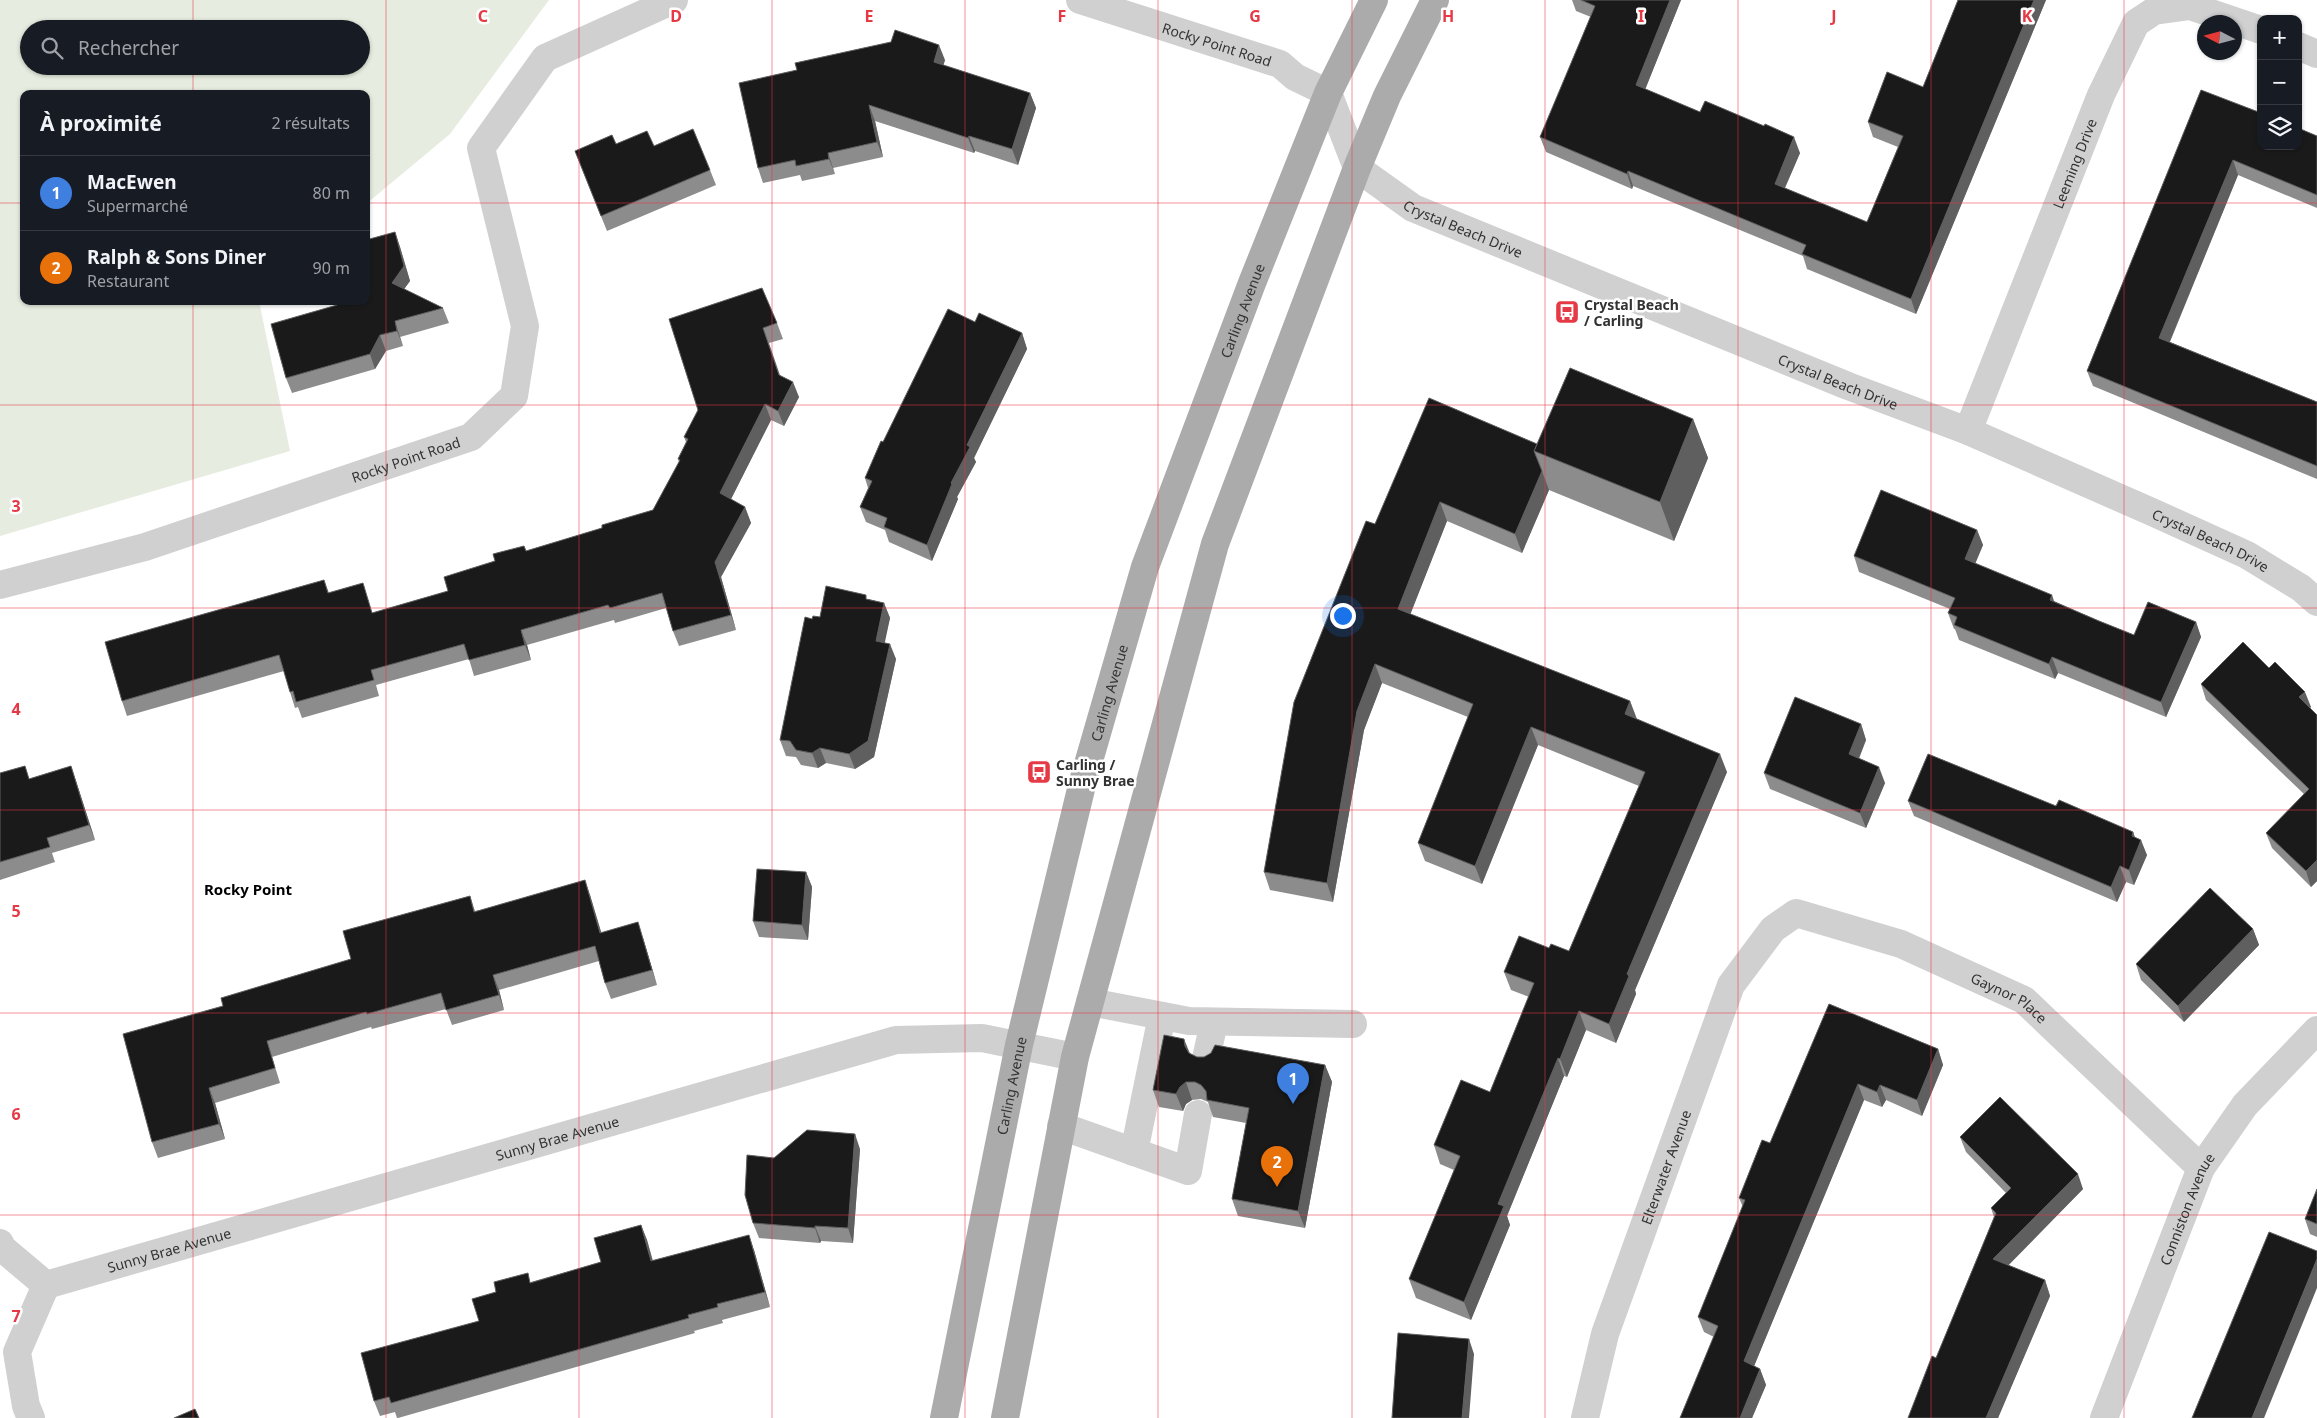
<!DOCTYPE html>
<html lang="fr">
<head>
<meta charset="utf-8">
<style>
	body { margin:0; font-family:"Noto Sans",sans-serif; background:#242831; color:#f1f3f6 }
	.controls { position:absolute; right:15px; top:15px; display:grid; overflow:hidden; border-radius:10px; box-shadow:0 1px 4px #0004 }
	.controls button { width:45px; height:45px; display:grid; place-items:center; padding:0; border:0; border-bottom:1px solid #363941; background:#171b24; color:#f1f3f6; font:25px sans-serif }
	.compass { position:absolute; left:2197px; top:15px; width:45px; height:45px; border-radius:50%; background:#171b24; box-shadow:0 1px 4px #0004; rotate:276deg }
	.you { position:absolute; left:1342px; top:615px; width:18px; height:18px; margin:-12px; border:4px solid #fff; border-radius:50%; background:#1a73e8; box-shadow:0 0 0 8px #1a73e833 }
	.badge { display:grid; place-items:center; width:32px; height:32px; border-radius:50%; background:#e63946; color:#fff; font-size:16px; font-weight:700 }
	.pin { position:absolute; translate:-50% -41px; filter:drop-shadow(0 1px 2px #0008) }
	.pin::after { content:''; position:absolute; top:26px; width:18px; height:15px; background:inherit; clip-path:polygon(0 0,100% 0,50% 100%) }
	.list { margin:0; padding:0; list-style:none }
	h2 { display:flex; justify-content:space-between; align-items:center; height:65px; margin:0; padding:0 20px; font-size:21px }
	h2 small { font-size:16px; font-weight:400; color:#9ea1a6 }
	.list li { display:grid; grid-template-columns:32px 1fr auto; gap:15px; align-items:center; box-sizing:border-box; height:75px; padding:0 20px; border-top:1px solid #363941 }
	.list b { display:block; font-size:19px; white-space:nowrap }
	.list p { margin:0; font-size:16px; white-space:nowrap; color:#9ea1a6 }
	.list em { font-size:16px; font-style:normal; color:#9ea1a6 }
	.icon { flex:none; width:28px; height:28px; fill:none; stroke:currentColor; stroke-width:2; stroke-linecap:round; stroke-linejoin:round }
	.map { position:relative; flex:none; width:2317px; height:1418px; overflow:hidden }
	.search { position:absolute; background:#171b24; box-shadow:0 1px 4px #0004; left:20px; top:20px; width:350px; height:55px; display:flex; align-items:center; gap:12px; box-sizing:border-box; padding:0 18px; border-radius:28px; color:#9ea1a6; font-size:19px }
	.panel { position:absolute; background:#171b24; box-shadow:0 1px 4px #0004; left:20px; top:90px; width:350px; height:215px; border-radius:10px }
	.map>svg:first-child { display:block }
	.green { fill:#e6ecdf; fill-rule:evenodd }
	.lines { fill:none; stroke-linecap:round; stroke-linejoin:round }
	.minor { stroke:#d0d0d0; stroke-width:28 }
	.major { stroke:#ababab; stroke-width:28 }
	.wall { fill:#8c8c8c }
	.shaded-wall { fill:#5f5f5f }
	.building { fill:#1a1a1a; stroke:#5f5f5f }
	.grid { fill:none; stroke:#e63946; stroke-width:1; stroke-opacity:0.55 }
	.labels { text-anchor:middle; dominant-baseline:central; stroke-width:5; stroke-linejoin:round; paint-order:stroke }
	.street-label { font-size:14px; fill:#333; stroke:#fff }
	.poi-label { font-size:14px; font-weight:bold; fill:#333; stroke:#fff; text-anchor:start }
	.neighbourhood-label { font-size:15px; font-weight:bold; fill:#000; stroke:#fff }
	.grid-label { font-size:16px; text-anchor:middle; font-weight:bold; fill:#e63946; stroke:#fff; stroke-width:5; stroke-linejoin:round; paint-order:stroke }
</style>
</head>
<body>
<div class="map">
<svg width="2317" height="1418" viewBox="0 0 2317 1418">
	<rect width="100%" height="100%" fill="#fff"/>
	<path class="green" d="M0 0H549L450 134 366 204V94H24V301H259L290 451 0 536ZM29 29H361V66H29Z"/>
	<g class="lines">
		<g class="minor">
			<path id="s1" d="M1080 0 1280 64 1295 77 1328 93 1357 168 1413 208 1848 386 1968 431 2152 512 2247 555 2301 588 2317 602"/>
			<path d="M2298 46 2317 54"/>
			<path id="s2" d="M1968 431 2101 95 2136 23 2154 11 2190 6 2261 30"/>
			<path id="s3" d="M0 585 145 547 471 437 514 396 525 326 481 148 545 58 674 0"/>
			<path d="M1090 1002 1189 1021 1353 1024"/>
			<path d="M1206 1059 1214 1022"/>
			<path d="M1061 1126 1188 1171 1198 1114"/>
			<path d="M1134 1152 1162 1016"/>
			<path d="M0 1243 2 1248 46 1285"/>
			<path id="s4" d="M46 1285 896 1040 982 1038 1075 1057"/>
			<path d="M31 1418 26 1406 17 1352 46 1285"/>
			<path id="s5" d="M1585 1418 1605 1334 1731 985 1773 929 1796 913 1901 944 2024 1000 2201 1168"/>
			<path id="s6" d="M2104 1418 2201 1168 2245 1105 2317 1030"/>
		</g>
		<g class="major">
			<path id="s7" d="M944 1418 1019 1045 1082 785 1145 567 1252 283 1328 93 1374 0"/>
			<path d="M1005 1418 1075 1057 1215 544 1357 168 1387 96 1435 0"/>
		</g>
	</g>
	<g class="wall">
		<path d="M1572 0H1681L1645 89 1700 112 1800 153 1785 188 1867 222 1898 147 1873 137 1868 122 1923 87 1958 0H2046L1916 314 1807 269 1803 256 1633 186 1632 189 1546 152 1540 137 1591 17 1576 11Z"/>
		<path d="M945 60 943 65 1030 93 1036 108 1018 165 975 151 974 153 875 121 883 157 833 168 835 174 802 181 800 175 763 183 758 168Z"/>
		<path d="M2201 90 2317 136V208L2238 175 2170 342 2317 402V479L2093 386 2087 371Z"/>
		<path d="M616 144 710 170 716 185 607 231 575 151Z"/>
		<path d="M395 232 400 247 410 281 404 289 443 308 449 323 400 337 403 346 386 351 375 369 292 393 286 378Z"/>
		<path d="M669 319 777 323 783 339 769 343 780 375 799 397 784 426 771 420 731 499 745 507 751 523 721 577 736 630 679 646 673 631 666 608 615 623 614 620 527 645 531 660 474 676 469 659 376 685 379 696 302 718 298 707 295 708 290 692 284 671 127 716 122 701 324 580 329 593 368 599 372 613 448 591 526 551 602 528 653 510 679 462 678 459 686 442 684 437 698 410Z"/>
		<path d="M975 322 1022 333 1027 349 974 458 976 462 957 497 958 499 932 561 889 542 885 530 866 522 860 507 868 488 865 478 883 442Z"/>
		<path d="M1693 419 1708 458 1674 541 1549 490 1522 553 1447 521 1410 614 1630 701 1637 719 1727 772 1635 990 1636 994 1616 1043 1586 1030 1567 1077 1564 1076 1507 1216 1510 1225 1471 1320 1416 1298 1409 1279 1454 1170 1440 1164 1434 1145 1490 1092 1529 997 1511 990 1504 972 1549 948 1569 951 1639 786 1538 745 1482 884 1425 861 1418 843 1468 717 1382 683 1364 730 1333 902 1270 890 1264 872 1375 524 1537 444Z"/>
		<path d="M1977 530 1983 545 1975 563 2054 601 2099 621 2134 635 2196 622 2201 637 2166 717 2058 673 2055 679 1959 640 1955 629H1954L1948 613 1950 609 1859 572 1854 556Z"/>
		<path d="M868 599 884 603 890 618 884 642 896 659 874 757 855 769 826 763 818 768 801 765 796 757 786 756 780 740 820 617Z"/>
		<path d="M2269 668 2311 707 2310 708 2317 715V881L2311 887 2272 848 2266 833 2304 794 2206 700 2201 684Z"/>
		<path d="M1861 724 1866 740 1859 759 1885 783 1866 828 1770 789 1764 773Z"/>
		<path d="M25 766 29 779 71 766 95 840 52 853 55 862 0 880V773Z"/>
		<path d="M1908 801 2056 806 2133 832 2135 837 2147 855 2134 885 2126 882 2117 902 1914 816Z"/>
		<path d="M806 872 812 887 808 940 759 937 753 921Z"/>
		<path d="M590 895 601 933 643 938 657 985 611 999 605 983 599 961 499 990 504 1010 452 1025 446 1009 372 1029 371 1027 272 1057 280 1083 215 1103 225 1139 158 1158 152 1142 223 1006 351 959 470 896 475 911Z"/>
		<path d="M2253 929 2259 945 2184 1022 2141 980 2136 964Z"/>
		<path d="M1829 1004 1938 1049 1943 1065 1922 1116 1886 1100 1882 1107 1864 1100 1754 1366 1760 1369 1766 1385 1752 1418H1680L1714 1337 1704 1332 1698 1317 1743 1207 1739 1198 1770 1143Z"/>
		<path d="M1190 1054 1197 1057 1325 1065 1332 1082 1305 1228 1238 1216 1232 1199 1246 1123 1213 1117 1208 1102 1201 1099 1192 1100 1186 1104 1183 1111 1159 1107 1153 1090Z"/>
		<path d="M1960 1137 2083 1189 2008 1265 2045 1280 2050 1296 1998 1418H1908L1936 1358 1994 1217 1991 1208 2006 1193 1966 1152Z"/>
		<path d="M860 1149 853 1243 821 1241 820 1243 759 1238 753 1223 774 1158Z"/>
		<path d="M2317 1189V1237L2310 1234 2305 1219Z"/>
		<path d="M641 1225 647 1240 653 1261 754 1250 770 1307 722 1320 723 1323 694 1331 695 1333 398 1418H397L395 1412 380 1416 374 1401 479 1321 531 1282 601 1262Z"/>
	</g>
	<g class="shaded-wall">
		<path d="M1670 0H1681L1641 100 1636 85Z"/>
		<path d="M2034 0H2046L1916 314 1911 299Z"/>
		<path d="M939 45 945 60 940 77 934 62Z"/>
		<path d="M1030 93 1036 108 1018 165 1012 149Z"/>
		<path d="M869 105 875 121 883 157 877 142Z"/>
		<path d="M969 136 975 151 974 153 968 138Z"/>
		<path d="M1794 137 1800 153 1780 199 1775 184Z"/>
		<path d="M828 153 835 174 829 159Z"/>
		<path d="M2233 160 2238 175 2165 353 2159 338Z"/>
		<path d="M1628 171 1633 186 1632 189 1627 174Z"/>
		<path d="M395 232 400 247 410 281 397 299 392 283Z"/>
		<path d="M395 321 400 337 403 346 397 331Z"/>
		<path d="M1022 333 1027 349 974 458 976 462 957 497 958 499 932 561 927 545 951 483 967 445Z"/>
		<path d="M380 335 386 351 375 369 370 354Z"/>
		<path d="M793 382 799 397 784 426 778 411Z"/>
		<path d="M765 404 771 420 726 509 720 493Z"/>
		<path d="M1693 419 1708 458 1674 541 1660 502Z"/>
		<path d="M1542 471 1549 490 1522 553 1515 534Z"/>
		<path d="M1440 502 1447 521 1405 628 1398 609Z"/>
		<path d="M745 507 751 523 721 577 736 630 731 615 715 562Z"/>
		<path d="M1977 530 1983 545 1971 574 1965 559Z"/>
		<path d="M2052 595 2057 610 2050 600Z"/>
		<path d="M884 603 890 618 882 656 876 641Z"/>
		<path d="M2196 622 2201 637 2166 717 2161 702Z"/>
		<path d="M521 630 527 645 531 660 525 645Z"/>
		<path d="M890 644 896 659 874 757 855 769 849 754Z"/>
		<path d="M2052 657 2058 673 2055 679 2049 664Z"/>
		<path d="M1375 664 1382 683 1364 730 1333 902 1327 883 1357 711Z"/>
		<path d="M2305 692 2311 707 2304 713 2299 697Z"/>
		<path d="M1630 701 1637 720 1625 714Z"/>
		<path d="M1861 724 1866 740 1854 770 1849 754Z"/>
		<path d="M1531 727 1538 745 1482 884 1475 866Z"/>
		<path d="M820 748 826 763 818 768 812 753Z"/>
		<path d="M1720 754 1727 772 1635 990 1636 994 1616 1043 1609 1024 1627 974Z"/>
		<path d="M71 766 76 781 95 840 89 825Z"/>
		<path d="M1879 767 1885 783 1866 828 1860 813Z"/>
		<path d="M2133 832 2138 847 2141 840 2147 855 2134 885 2129 870 2132 836Z"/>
		<path d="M2317 860V881L2311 887 2306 871Z"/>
		<path d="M2120 866 2126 882 2117 902 2111 887Z"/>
		<path d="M806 872 812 887 808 940 802 925Z"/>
		<path d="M585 880 590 895 606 948 600 933Z"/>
		<path d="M638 922 643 938 657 985 652 970Z"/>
		<path d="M2253 929 2259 945 2184 1022 2178 1006Z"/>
		<path d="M493 975 499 990 504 1010 499 995Z"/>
		<path d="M1579 1011 1586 1030 1567 1077 1560 1059Z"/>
		<path d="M1184 1039 1191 1056 1185 1046Z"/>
		<path d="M1938 1049 1943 1065 1922 1116 1917 1100Z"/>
		<path d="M1558 1058 1564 1076 1507 1216 1510 1225 1471 1320 1464 1302 1498 1204Z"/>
		<path d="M1325 1065 1332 1082 1305 1228 1298 1211Z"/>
		<path d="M1186 1082 1192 1100 1186 1104 1183 1111 1176 1094 1180 1087Z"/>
		<path d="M1858 1084 1864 1100 1750 1376 1744 1361Z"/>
		<path d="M1880 1085 1886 1100 1882 1107 1877 1092Z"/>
		<path d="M209 1088 215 1103 225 1139 219 1124Z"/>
		<path d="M855 1134 860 1149 853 1243 848 1228Z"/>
		<path d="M2078 1174 2083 1189 1999 1275 1993 1259Z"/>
		<path d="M641 1225 647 1240 657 1277 651 1261Z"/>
		<path d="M815 1226 821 1241 820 1243 815 1228Z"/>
		<path d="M749 1235 754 1250 770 1307 765 1292Z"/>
		<path d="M2317 1259V1288L2264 1418H2252Z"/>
		<path d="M2045 1280 2050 1296 1998 1418H1986Z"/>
		<path d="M1469 1339 1474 1354 1469 1418H1462Z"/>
		<path d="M1760 1369 1766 1385 1752 1418H1740Z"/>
	</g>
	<g class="building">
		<path d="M1581 0H1670L1636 85 1700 112 1705 101 1764 126 1765 124 1794 137 1775 184 1867 222 1903 136 1868 122 1887 72 1923 87 1958 0H2034L1911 299 1802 254 1806 245 1628 171 1627 174 1540 137 1595 6Z"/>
		<path d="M895 30 939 45 934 62 1030 93 1012 149 969 136 968 138 869 105 877 142 828 153 829 159 796 166 795 160 758 168 739 83 797 70 795 63 891 42Z"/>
		<path d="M2201 90 2261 113V146H2298V128L2317 136V195L2233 160 2159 338 2317 402V466L2087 371Z"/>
		<path d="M693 129 710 170 601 216 575 151 612 135 616 144 647 131 654 146Z"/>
		<path d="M395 232 404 266 392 283 443 308 395 321 397 331 380 335 370 354 286 378 271 324 337 305 336 301H366V240Z"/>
		<path d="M762 288 777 323 763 328 779 375 793 382 778 411 765 404 720 493 745 507 715 562 731 615 673 631 662 593 610 608 608 605 521 630 525 645 469 660 464 644 371 670 374 680 296 702 293 691 290 692 279 655 122 701 105 642 324 580 328 593 363 583 372 613 448 591 444 577 495 561 493 554 524 546 526 551 602 528V525L653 510 680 460 678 459 688 439 684 437 698 410 669 319Z"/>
		<path d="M948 309 975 322 979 313 1022 333 967 445 970 447 951 483 952 484 927 545 884 527 887 518 860 507 872 481 865 478 881 441 883 442Z"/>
		<path d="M1570 368 1693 419 1660 502 1534 451Z"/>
		<path d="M1429 398 1537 444 1534 451 1542 471 1515 534 1440 502 1398 609 1630 701 1625 714 1720 754 1627 974 1629 976 1609 1024 1579 1011 1560 1059 1558 1058 1498 1204 1504 1206 1464 1302 1409 1279 1460 1156 1434 1145 1461 1080 1490 1092 1534 983 1504 972 1519 936 1549 948 1551 944 1569 951 1645 772 1531 727 1475 866 1418 843 1473 704 1375 664 1357 711 1327 883 1264 872 1294 702 1366 521 1375 524Z"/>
		<path d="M1881 490 1977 530 1965 559 2052 595 2050 600 2099 621 2134 635 2148 602 2196 622 2161 702 2052 657 2049 664 1954 625 1957 617 1948 613 1955 598 1854 556Z"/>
		<path d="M826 586 866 595V599L884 603 876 641 890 644 868 741 849 754 820 748 812 753 796 750 790 741 780 740 805 617 812 619 813 616 820 617Z"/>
		<path d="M2243 642 2269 668 2275 662 2305 692 2299 697 2317 715V860L2306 871 2266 833 2309 789 2201 684Z"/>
		<path d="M1795 697 1861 724 1849 754 1879 767 1860 813 1764 773Z"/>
		<path d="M1928 754 2056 806 2059 800 2133 832 2132 836 2141 840 2129 870 2120 866 2111 887 1908 801Z"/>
		<path d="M25 766 29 779 71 766 89 825 47 838 50 847 0 862V773Z"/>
		<path d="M757 869 806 872 802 925 753 921Z"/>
		<path d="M585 880 600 933 638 922 652 970 605 983 595 946 493 975 499 995 446 1010 441 993 367 1014 366 1012 267 1041 275 1068 209 1088 219 1124 152 1142 123 1034 223 1006 221 998 351 959 343 931 470 896 474 912Z"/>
		<path d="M2210 888 2253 929 2178 1006 2136 964Z"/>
		<path d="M1829 1004 1938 1049 1917 1100 1880 1085 1877 1092 1858 1084 1744 1361 1760 1369 1740 1418H1680L1718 1326 1698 1317 1745 1200 1739 1198 1762 1140 1770 1143Z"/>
		<path d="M1164 1035 1184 1039 1185 1046 1189 1053 1197 1057H1204L1211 1053 1215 1045 1325 1065 1298 1211 1232 1199 1249 1108 1207 1100 1206 1091 1201 1085 1195 1082H1186L1180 1087 1176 1094 1153 1090Z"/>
		<path d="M2000 1097 2078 1174 1993 1259 2045 1280 1986 1418H1908L1932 1356 1936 1358 1996 1213 1991 1208 2011 1188 1960 1137Z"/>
		<path d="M807 1130 855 1134 848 1228 815 1226V1228L753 1223 745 1195 747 1155 774 1158Z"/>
		<path d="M2317 1189V1224L2305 1219Z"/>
		<path d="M641 1225 651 1261 749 1235 765 1292 717 1304 718 1307 688 1315 689 1318 391 1403 389 1397 374 1401 361 1353 479 1321 472 1299 496 1292 494 1282 528 1273 530 1283 601 1262 594 1238Z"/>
		<path d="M2269 1232 2317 1251V1259L2252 1418H2192Z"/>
		<path d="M1398 1333 1469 1339 1462 1418H1392Z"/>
		<path d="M195 1409 199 1418H174Z"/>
	</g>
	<path class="grid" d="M193 0V29M386 0V1418M579 0V1418M772 0V1418M965 0V1418M1158 0V1418M1352 0V1418M1545 0V1418M1738 0V1418M1931 0V1418M2124 0V1418M193 66V94M0 203H24M366 203H2317M193 301V1418M0 405H2317M0 608H2317M0 810H2317M0 1013H2317M0 1215H2317"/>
	<defs>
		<symbol id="bus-square" viewBox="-11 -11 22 22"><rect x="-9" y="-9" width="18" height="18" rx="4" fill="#e63946" stroke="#fff"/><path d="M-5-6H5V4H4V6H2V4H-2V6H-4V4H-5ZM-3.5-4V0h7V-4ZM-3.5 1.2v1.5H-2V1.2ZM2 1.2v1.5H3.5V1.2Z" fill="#fff"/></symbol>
	</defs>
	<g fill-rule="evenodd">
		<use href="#bus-square" x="1553" y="298" width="28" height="28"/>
		<use href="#bus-square" x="1025" y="758" width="28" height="28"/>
	</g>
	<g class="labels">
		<g class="street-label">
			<text stroke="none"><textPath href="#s1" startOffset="144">Rocky Point Road</textPath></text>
			<text stroke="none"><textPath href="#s2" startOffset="288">Leeming Drive</textPath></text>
			<text stroke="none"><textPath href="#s1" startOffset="470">Crystal Beach Drive</textPath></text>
			<text stroke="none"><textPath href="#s7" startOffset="1149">Carling Avenue</textPath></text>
			<text stroke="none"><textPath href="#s1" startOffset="875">Crystal Beach Drive</textPath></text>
			<text stroke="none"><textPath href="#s3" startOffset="425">Rocky Point Road</textPath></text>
			<text stroke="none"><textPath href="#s1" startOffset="1280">Crystal Beach Drive</textPath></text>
			<text stroke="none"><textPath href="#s7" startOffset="744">Carling Avenue</textPath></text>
			<text stroke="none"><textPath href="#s5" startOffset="786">Gaynor Place</textPath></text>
			<text stroke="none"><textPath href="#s7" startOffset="339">Carling Avenue</textPath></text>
			<text stroke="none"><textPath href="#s4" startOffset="532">Sunny Brae Avenue</textPath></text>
			<text stroke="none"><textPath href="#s5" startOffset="264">Elterwater Avenue</textPath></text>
			<text stroke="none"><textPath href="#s6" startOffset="225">Conniston Avenue</textPath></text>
			<text stroke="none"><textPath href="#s4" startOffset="128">Sunny Brae Avenue</textPath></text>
		</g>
		<g class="poi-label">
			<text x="1584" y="304">Crystal Beach<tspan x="1584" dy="16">/ Carling</tspan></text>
			<text x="1056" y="764">Carling /<tspan x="1056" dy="16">Sunny Brae</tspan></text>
		</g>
		<g class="neighbourhood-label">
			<text x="248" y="889">Rocky Point</text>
		</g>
	</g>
	<g class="grid-label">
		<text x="483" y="22">C</text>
		<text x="676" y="22">D</text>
		<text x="869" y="22">E</text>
		<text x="1062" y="22">F</text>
		<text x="1255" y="22">G</text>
		<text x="1448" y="22">H</text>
		<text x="1641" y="22">I</text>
		<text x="1834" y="22">J</text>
		<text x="2027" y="22">K</text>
		<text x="16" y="512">3</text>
		<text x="16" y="715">4</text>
		<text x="16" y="917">5</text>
		<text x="16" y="1120">6</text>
		<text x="16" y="1322">7</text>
	</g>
</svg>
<div class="controls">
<button>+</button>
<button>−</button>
<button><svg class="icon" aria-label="layers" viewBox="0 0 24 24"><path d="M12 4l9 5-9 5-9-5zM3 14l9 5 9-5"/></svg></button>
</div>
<svg class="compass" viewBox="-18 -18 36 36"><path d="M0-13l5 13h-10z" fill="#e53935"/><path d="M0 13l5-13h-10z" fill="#9ea1a6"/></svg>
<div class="you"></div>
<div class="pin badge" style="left:1293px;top:1104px;background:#3f7fe0">1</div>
<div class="pin badge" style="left:1277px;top:1187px;background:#e8710a">2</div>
<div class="search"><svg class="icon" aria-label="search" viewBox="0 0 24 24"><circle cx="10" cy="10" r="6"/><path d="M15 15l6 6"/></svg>Rechercher</div>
<section class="panel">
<h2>À proximité<small>2 résultats</small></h2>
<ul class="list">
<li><span class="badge" style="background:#3f7fe0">1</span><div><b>MacEwen</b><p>Supermarché</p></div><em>80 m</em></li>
<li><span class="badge" style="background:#e8710a">2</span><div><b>Ralph &amp; Sons Diner</b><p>Restaurant</p></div><em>90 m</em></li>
</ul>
</section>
</div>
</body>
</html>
